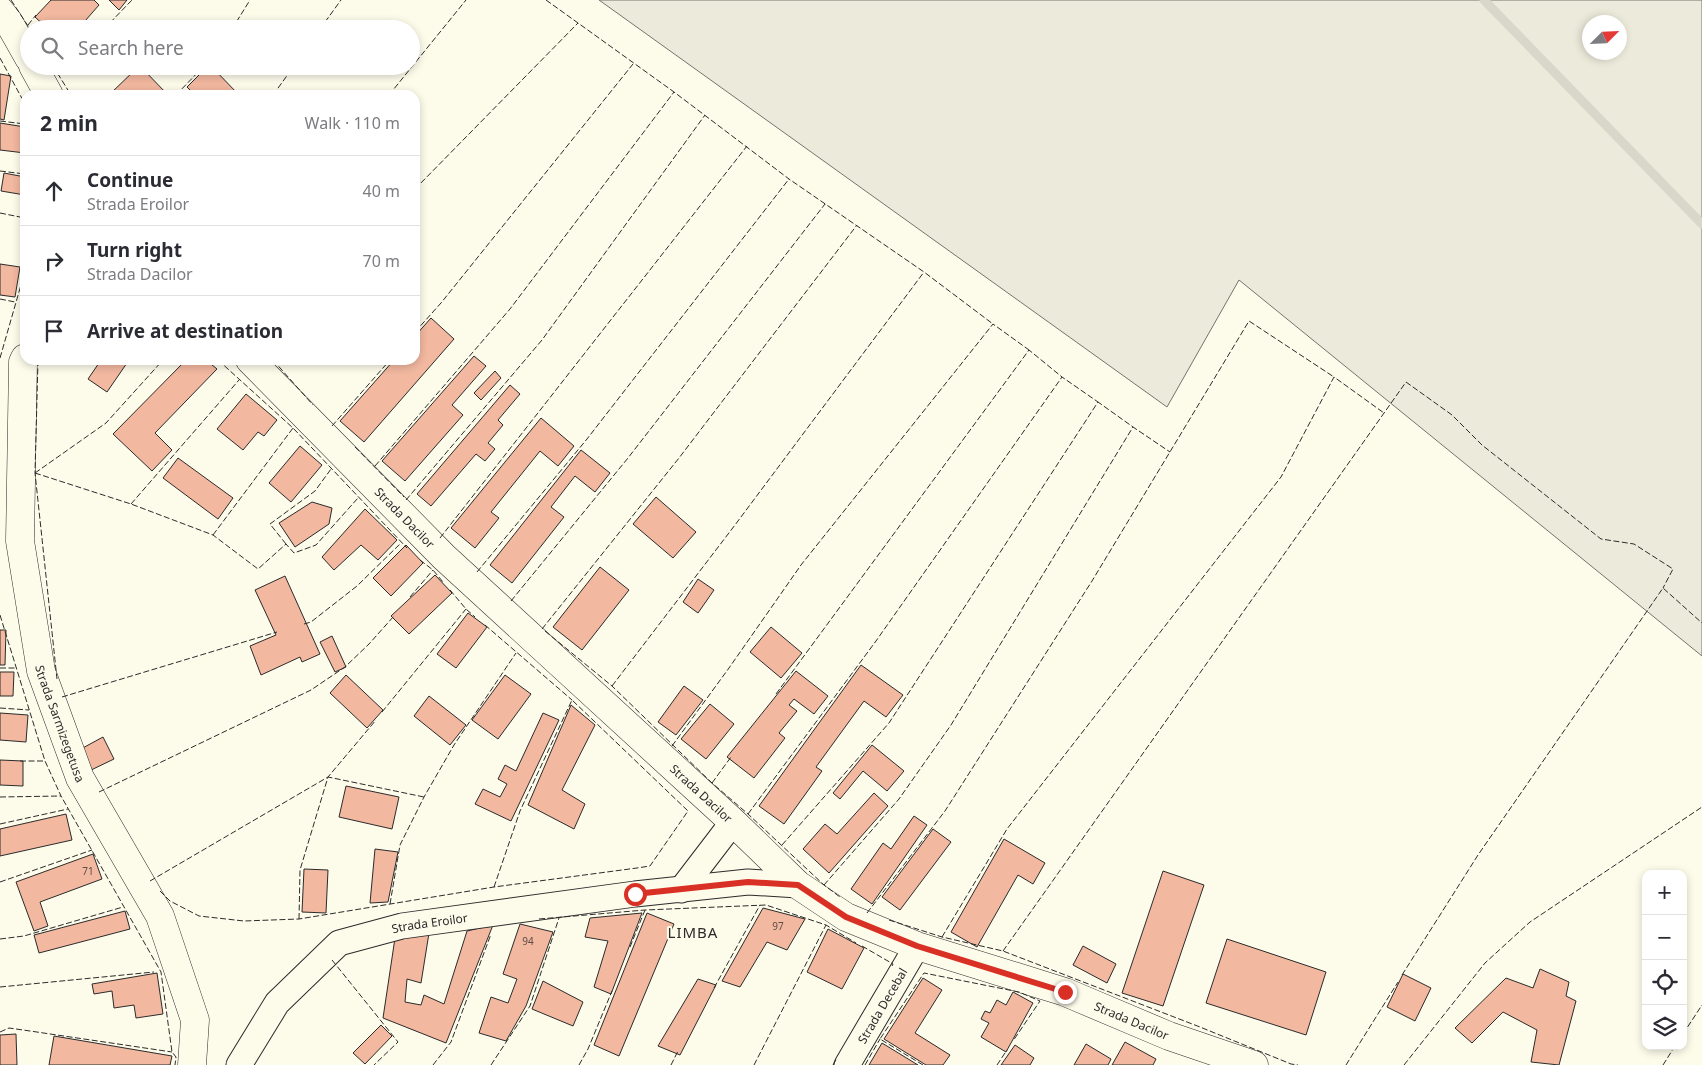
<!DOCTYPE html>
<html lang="en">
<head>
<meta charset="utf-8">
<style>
	body { margin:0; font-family:"Noto Sans",sans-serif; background:#f2f2f3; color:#2b2b33 }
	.controls { position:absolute; right:15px; bottom:15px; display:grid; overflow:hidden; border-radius:10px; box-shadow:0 2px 8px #0003 }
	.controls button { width:45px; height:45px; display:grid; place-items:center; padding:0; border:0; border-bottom:1px solid #e1e1e2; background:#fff; color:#2b2b33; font:25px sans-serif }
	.compass { position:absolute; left:1582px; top:15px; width:45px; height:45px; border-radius:50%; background:#fff; box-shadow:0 2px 8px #0003; rotate:66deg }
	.stop { position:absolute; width:15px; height:15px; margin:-11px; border:4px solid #d93025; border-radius:50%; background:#fff }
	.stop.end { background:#d93025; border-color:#fff; box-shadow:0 1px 5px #0008 }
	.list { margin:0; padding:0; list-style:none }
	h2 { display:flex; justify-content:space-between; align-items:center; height:65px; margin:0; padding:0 20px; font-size:21px }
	h2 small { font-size:16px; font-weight:400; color:#7c7c81 }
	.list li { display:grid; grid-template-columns:32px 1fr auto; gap:15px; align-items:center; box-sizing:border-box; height:70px; padding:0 20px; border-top:1px solid #e1e1e2 }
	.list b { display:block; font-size:19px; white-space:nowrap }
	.list p { margin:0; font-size:16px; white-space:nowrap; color:#7c7c81 }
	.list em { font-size:16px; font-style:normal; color:#7c7c81 }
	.icon { flex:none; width:28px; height:28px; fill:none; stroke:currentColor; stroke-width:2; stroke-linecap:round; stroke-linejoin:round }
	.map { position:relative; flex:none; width:1702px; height:1065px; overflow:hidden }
	.search { position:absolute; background:#fff; box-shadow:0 2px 8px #0003; left:20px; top:20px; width:400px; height:55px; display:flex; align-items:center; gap:12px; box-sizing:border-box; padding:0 18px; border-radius:28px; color:#7c7c81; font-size:19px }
	.panel { position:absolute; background:#fff; box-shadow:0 2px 8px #0003; left:20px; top:90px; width:400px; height:275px; border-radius:15px }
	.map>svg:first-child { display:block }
	.green { fill:#ecebdb; stroke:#74746e; fill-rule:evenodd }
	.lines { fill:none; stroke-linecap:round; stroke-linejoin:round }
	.stream { stroke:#d8d7c9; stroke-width:9 }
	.building { fill:#f2b8a0; stroke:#2b2b2b }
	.street-casing { stroke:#2b2b2b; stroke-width:27 }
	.secondary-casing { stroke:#2b2b2b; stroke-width:29 }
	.street { stroke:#fdfbea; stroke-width:25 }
	.secondary { stroke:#fdfbea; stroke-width:28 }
	.fence { stroke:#2b2b2b; stroke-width:1; stroke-dasharray:6 2.5; stroke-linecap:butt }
	.route { stroke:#d93025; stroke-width:6 }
	.labels { text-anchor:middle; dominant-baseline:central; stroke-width:4; stroke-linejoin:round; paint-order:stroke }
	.number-label { font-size:10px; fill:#5d4e48 }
	.street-label { font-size:12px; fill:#2b2b2b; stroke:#fdfbea }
	.quarter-label { font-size:15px; letter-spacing:1px; fill:#2b2b2b; stroke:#fdfbea }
</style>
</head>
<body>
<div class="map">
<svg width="1702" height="1065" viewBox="0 0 1702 1065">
	<rect width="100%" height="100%" fill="#fdfbea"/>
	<path class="green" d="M599 0H1702V656L1239 280 1167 407ZM1590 22H1620V52H1590Z"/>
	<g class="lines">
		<path class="stream" d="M1484 0 1702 224"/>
	</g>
	<g class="building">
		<path d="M51 0H94L99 5 78 29H48L35 17Z"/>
		<path d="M109 0H127L119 10Z"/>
		<path d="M140 66 168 95H109L139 66Z"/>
		<path d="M208 66H211L239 95H195L187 87Z"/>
		<path d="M0 74 11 76 4 120 0 119Z"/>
		<path d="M0 123 25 127V153L0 150Z"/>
		<path d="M4 173 25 177V195L1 191Z"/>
		<path d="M0 264 20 267 15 297 0 295Z"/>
		<path d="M431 318 454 339 364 442 340 421 394 360H415V336Z"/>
		<path d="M474 356 486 366 452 405 463 415 405 481 382 461Z"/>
		<path d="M101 360H129L107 392 88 379Z"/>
		<path d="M186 360H206L217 369 155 433 172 450 152 471 113 434Z"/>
		<path d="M495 371 501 378 481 400 474 393Z"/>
		<path d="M510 385 520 394 498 420 503 425 488 443 495 449 485 461 476 454 431 506 417 494Z"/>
		<path d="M246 394 277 420 264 436 258 432 243 450 217 429Z"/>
		<path d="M541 418 574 446 558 466 540 451 491 512 499 518 475 548 451 528Z"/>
		<path d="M300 446 322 465 291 502 269 483Z"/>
		<path d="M581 450 610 473 595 492 575 476 551 507 564 517 512 583 490 565Z"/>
		<path d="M178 458 233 498 218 519 163 478Z"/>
		<path d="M656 497 696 532 673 558 633 524Z"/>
		<path d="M312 502 332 508 329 524 295 547 279 523Z"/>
		<path d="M365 509 397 540 378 560 361 545 334 570 322 557Z"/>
		<path d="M406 545 423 563 391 596 373 578Z"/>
		<path d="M600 567 629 590 582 650 553 627Z"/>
		<path d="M435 575 452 593 409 634 391 616Z"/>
		<path d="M285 576 320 654 302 662 300 657 261 675 250 646 276 635 255 590Z"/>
		<path d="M698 579 714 590 698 613 683 602Z"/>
		<path d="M468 613 487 627 456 668 437 654Z"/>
		<path d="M771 627 802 653 781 678 750 652Z"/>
		<path d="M0 630H6L5 665H0Z"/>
		<path d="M332 636 346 667 335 672 320 642Z"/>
		<path d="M861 665 903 695 886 717 864 701 816 767 822 771 784 824 759 806Z"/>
		<path d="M796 671 828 696 814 714 794 699 789 705 797 711 779 733 785 738 754 778 727 757Z"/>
		<path d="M0 672H14L13 696H0Z"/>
		<path d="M346 675 383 710 367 728 330 693Z"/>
		<path d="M505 675 531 694 498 739 472 720Z"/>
		<path d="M684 686 703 700 676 735 658 722Z"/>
		<path d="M429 696 466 725 450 745 414 716Z"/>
		<path d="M710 704 734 724 706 759 681 739Z"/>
		<path d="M571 705 595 725 562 790 585 804 574 829 528 805Z"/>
		<path d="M0 713 28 715 26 742 0 740Z"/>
		<path d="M543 713 559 720 511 821 475 804 483 789 500 797 507 784 498 779 505 765 516 771Z"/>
		<path d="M103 737 114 759 89 771 79 750Z"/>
		<path d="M872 745 904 771 887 791 863 771 840 799 833 793Z"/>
		<path d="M0 760 23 761V786L0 785Z"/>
		<path d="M346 786 399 797 392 829 339 817Z"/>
		<path d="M874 793 888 806 829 873 803 849 825 824 837 834Z"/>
		<path d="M66 814 72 840 0 856V829Z"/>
		<path d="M914 816 927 825 872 904 851 889 883 843 891 849Z"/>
		<path d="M933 829 951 842 900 910 882 897Z"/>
		<path d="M1004 839 1045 863 1033 884 1018 875 977 947 951 932Z"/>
		<path d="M375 849 398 852 388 902 370 903Z"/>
		<path d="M93 854 102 879 40 902 48 926 34 931 16 882Z"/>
		<path d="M304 869 328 870 326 913 302 912Z"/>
		<path d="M1163 871 1204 885 1163 1006 1122 993Z"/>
		<path d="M763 908 805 919 787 950 767 942 740 987 722 981Z"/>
		<path d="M125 911 130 929 39 953 34 935Z"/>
		<path d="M642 913 611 994 594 987 608 941 585 937 590 918Z"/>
		<path d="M647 913 674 924 619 1056 594 1045Z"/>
		<path d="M520 924 553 932 526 1006 506 1041 479 1033 491 997 508 1003 517 979 503 974Z"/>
		<path d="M493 925 446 1043 383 1018 395 938 429 933 421 983 407 979 405 1002 421 1005 424 995 444 1004 467 931Z"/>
		<path d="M828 929 864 948 842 989 807 972Z"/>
		<path d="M1227 939 1326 972 1306 1035 1206 1003Z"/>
		<path d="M1083 946 1116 964 1107 983 1073 965Z"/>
		<path d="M1540 969 1569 982 1566 996 1576 1001 1559 1065 1531 1062 1537 1030 1503 1012 1472 1043 1455 1028 1506 978 1533 988Z"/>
		<path d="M157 973 163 1014 136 1018 134 1005 114 1008 112 991 94 994 92 984Z"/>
		<path d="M1403 974 1431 988 1415 1021 1387 1007Z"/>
		<path d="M923 978 942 990 915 1033 950 1055 943 1065H926L884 1039Z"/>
		<path d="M698 979 716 985 680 1055 658 1046Z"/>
		<path d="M543 981 583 1002 573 1026 532 1009Z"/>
		<path d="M1013 992 1033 1003 1006 1052 981 1037 989 1023 981 1019 985 1011 990 1013 997 1000 1006 1005Z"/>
		<path d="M381 1025 392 1036 365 1064 353 1053Z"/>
		<path d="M16 1034 17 1065H0V1035Z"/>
		<path d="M54 1036 172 1056 170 1065H49Z"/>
		<path d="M1125 1042 1156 1059 1153 1065H1112Z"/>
		<path d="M882 1043 918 1065H869Z"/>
		<path d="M1086 1044 1111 1059 1108 1065H1074Z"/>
		<path d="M1015 1045 1034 1058 1030 1065H1001Z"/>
	</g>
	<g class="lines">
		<defs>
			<g id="street">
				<path d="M681 890 733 822"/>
				<path id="s1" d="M239 1065 277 1003 339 943 402 926 635 894 748 882 798 885"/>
				<path id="s2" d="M847 1065 917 946"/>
			</g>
			<g id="secondary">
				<path d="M0 11 8 21 29 58"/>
				<path d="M33 66 49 95"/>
				<path id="s3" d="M25 358 23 362 20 541 41 671 80 778 160 916 195 1020 192 1065"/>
				<path id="s4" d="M250 360 444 557 733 822 798 885 846 917 917 946 1065 992 1169 1036 1254 1065"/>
			</g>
		</defs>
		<use href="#street" class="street-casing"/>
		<use href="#secondary" class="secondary-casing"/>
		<use href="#street" class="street"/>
		<use href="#secondary" class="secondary"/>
		<g class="fence">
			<path d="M11 0 30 29"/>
			<path d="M546 0 674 92 789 179 924 272 993 324"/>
			<path d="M28 25 36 15"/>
			<path d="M104 29 132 0"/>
			<path d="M232 29 250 0"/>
			<path d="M320 29 341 0"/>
			<path d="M0 58 25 104"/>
			<path d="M53 66 71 95"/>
			<path d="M59 75 68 66"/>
			<path d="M176 95 204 66"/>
			<path d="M273 95 294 66"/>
			<path d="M389 95 466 0"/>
			<path d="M0 121 25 124"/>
			<path d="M0 171 25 174"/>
			<path d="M415 189 578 23"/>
			<path d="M0 213 25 218"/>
			<path d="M0 299 15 302"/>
			<path d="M415 332 441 303 633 64"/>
			<path d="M0 358 25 271"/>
			<path d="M38 360 35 473 57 679"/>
			<path d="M69 360 78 362 80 360"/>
			<path d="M218 360 293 428 407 548"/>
			<path d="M273 360 313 405"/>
			<path d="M332 426 390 360"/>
			<path d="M355 447 404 497"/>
			<path d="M375 466 510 309 674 92"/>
			<path d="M35 473 131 504 213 535 258 569 286 544 294 553 316 545 358 498"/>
			<path d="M35 473 106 423 163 360"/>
			<path d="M406 500 542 340 705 115"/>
			<path d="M131 504 239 380"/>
			<path d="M213 535 293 428"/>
			<path d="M440 538 747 146"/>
			<path d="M286 544 270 524 315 491 331 469"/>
			<path d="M420 560 433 570 443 582"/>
			<path d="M477 572 587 439 789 179"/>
			<path d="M450 590 466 609 475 617"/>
			<path d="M410 597 433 570"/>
			<path d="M511 601 628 458 825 204"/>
			<path d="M0 615 45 761 61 796 161 972 172 1052 176 1057 175 1065"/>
			<path d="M304 624 311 622 357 586 401 543"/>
			<path d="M485 625 572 700"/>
			<path d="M542 629 679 458 857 225"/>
			<path d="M545 631 612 686 712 783 748 814 824 885 840 897"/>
			<path d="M0 668H16"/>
			<path d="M612 686 735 525 924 272"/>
			<path d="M776 694 1029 350 1062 377"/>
			<path d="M62 697 277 632"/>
			<path d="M0 708 29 710"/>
			<path d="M382 712 466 609"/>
			<path d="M672 746 729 668 801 565 993 324 1029 350"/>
			<path d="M20 761H45"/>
			<path d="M712 783 731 757"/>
			<path d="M99 792 311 690 345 667 369 644 394 616"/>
			<path d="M0 797 61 796"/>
			<path d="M748 814 876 641 1062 377 1098 402"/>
			<path d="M0 824 68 809"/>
			<path d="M782 845 889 723 1098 402 1133 427"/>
			<path d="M150 881 328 777 376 720"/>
			<path d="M0 882 92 850"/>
			<path d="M824 885 899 799 951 725 1133 427 1170 452"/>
			<path d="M160 891 170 901 199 916 244 921 299 919 494 887 637 868 650 866 688 811 572 700 520 811 494 887"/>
			<path d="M390 904 400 845 424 797 454 745 516 653"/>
			<path d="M867 913 945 811 1092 581 1249 321 1334 377"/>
			<path d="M299 919 300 870 328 777 424 797"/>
			<path d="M539 919 645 910 766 905 826 925 856 943"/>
			<path d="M889 920 942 937 1003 951 1200 1027 1291 1064 1298 1065"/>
			<path d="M942 937 1007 829 1281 477 1334 377 1384 413"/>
			<path d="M0 939 24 936 123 907"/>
			<path d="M862 946 893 964 892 966"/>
			<path d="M630 947 645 910"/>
			<path d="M1003 951 1406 382 1452 415 1482 445 1601 539 1634 544 1673 569 1663 588"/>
			<path d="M332 960 398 1042 374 1065"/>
			<path d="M1402 975 1478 855 1663 588 1702 623"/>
			<path d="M0 987 154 972"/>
			<path d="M714 988 760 905"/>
			<path d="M0 1032 9 1028 30 1031 172 1052"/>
			<path d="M1683 1034 1702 1005"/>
			<path d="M433 1065 451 1042 491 934"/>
			<path d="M491 1065 530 1006 559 918"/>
			<path d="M579 1065 588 1049 612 991"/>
			<path d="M671 1065 678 1051"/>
			<path d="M754 1065 826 925"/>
			<path d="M833 1065 837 1058"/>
			<path d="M865 1065 880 1039"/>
			<path d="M923 1065 880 1039 924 973 1019 992 1040 1001 1013 1041"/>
			<path d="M997 1065 1007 1050"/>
			<path d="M1346 1065 1398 982"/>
			<path d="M1404 1065 1485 963 1530 922 1702 807"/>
			<path d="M1663 1065 1675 1046"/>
		</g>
	</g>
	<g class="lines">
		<path class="route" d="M635 894 748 882 798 885 846 917 917 946 1065 992"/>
	</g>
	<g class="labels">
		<g class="number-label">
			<text x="88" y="871">71</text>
			<text x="778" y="926">97</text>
			<text x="528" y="941">94</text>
		</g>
		<g class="street-label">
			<text stroke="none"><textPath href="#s4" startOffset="221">Strada Dacilor</textPath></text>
			<text stroke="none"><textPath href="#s3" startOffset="371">Strada Sarmizegetusa</textPath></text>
			<text stroke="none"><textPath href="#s4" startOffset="626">Strada Dacilor</textPath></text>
			<text stroke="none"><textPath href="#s1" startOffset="252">Strada Eroilor</textPath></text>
			<text stroke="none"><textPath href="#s2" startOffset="69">Strada Decebal</textPath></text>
			<text stroke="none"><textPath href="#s4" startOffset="1121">Strada Dacilor</textPath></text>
		</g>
		<g class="quarter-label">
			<text x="693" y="932">LIMBA</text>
		</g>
	</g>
</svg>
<div class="controls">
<button>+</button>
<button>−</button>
<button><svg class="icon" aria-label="locate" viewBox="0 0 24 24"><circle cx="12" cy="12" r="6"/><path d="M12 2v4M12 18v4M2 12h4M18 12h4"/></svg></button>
<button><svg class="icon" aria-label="layers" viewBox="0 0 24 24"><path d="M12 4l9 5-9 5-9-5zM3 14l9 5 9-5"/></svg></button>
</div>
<svg class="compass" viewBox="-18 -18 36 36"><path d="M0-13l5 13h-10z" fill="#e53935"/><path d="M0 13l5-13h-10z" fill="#7c7c81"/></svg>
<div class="stop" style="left:635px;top:894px"></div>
<div class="stop end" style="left:1065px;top:992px"></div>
<div class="search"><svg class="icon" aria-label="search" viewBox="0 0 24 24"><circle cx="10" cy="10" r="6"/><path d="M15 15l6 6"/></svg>Search here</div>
<section class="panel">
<h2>2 min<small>Walk · 110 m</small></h2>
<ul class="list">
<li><svg class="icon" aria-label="ahead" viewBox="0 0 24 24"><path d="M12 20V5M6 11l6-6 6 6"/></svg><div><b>Continue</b><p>Strada Eroilor</p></div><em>40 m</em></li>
<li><svg class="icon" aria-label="right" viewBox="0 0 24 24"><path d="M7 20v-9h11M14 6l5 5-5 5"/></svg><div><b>Turn right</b><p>Strada Dacilor</p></div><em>70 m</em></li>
<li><svg class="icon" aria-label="arrive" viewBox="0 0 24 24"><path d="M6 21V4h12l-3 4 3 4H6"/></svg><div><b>Arrive at destination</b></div></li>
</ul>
</section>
</div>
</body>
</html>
